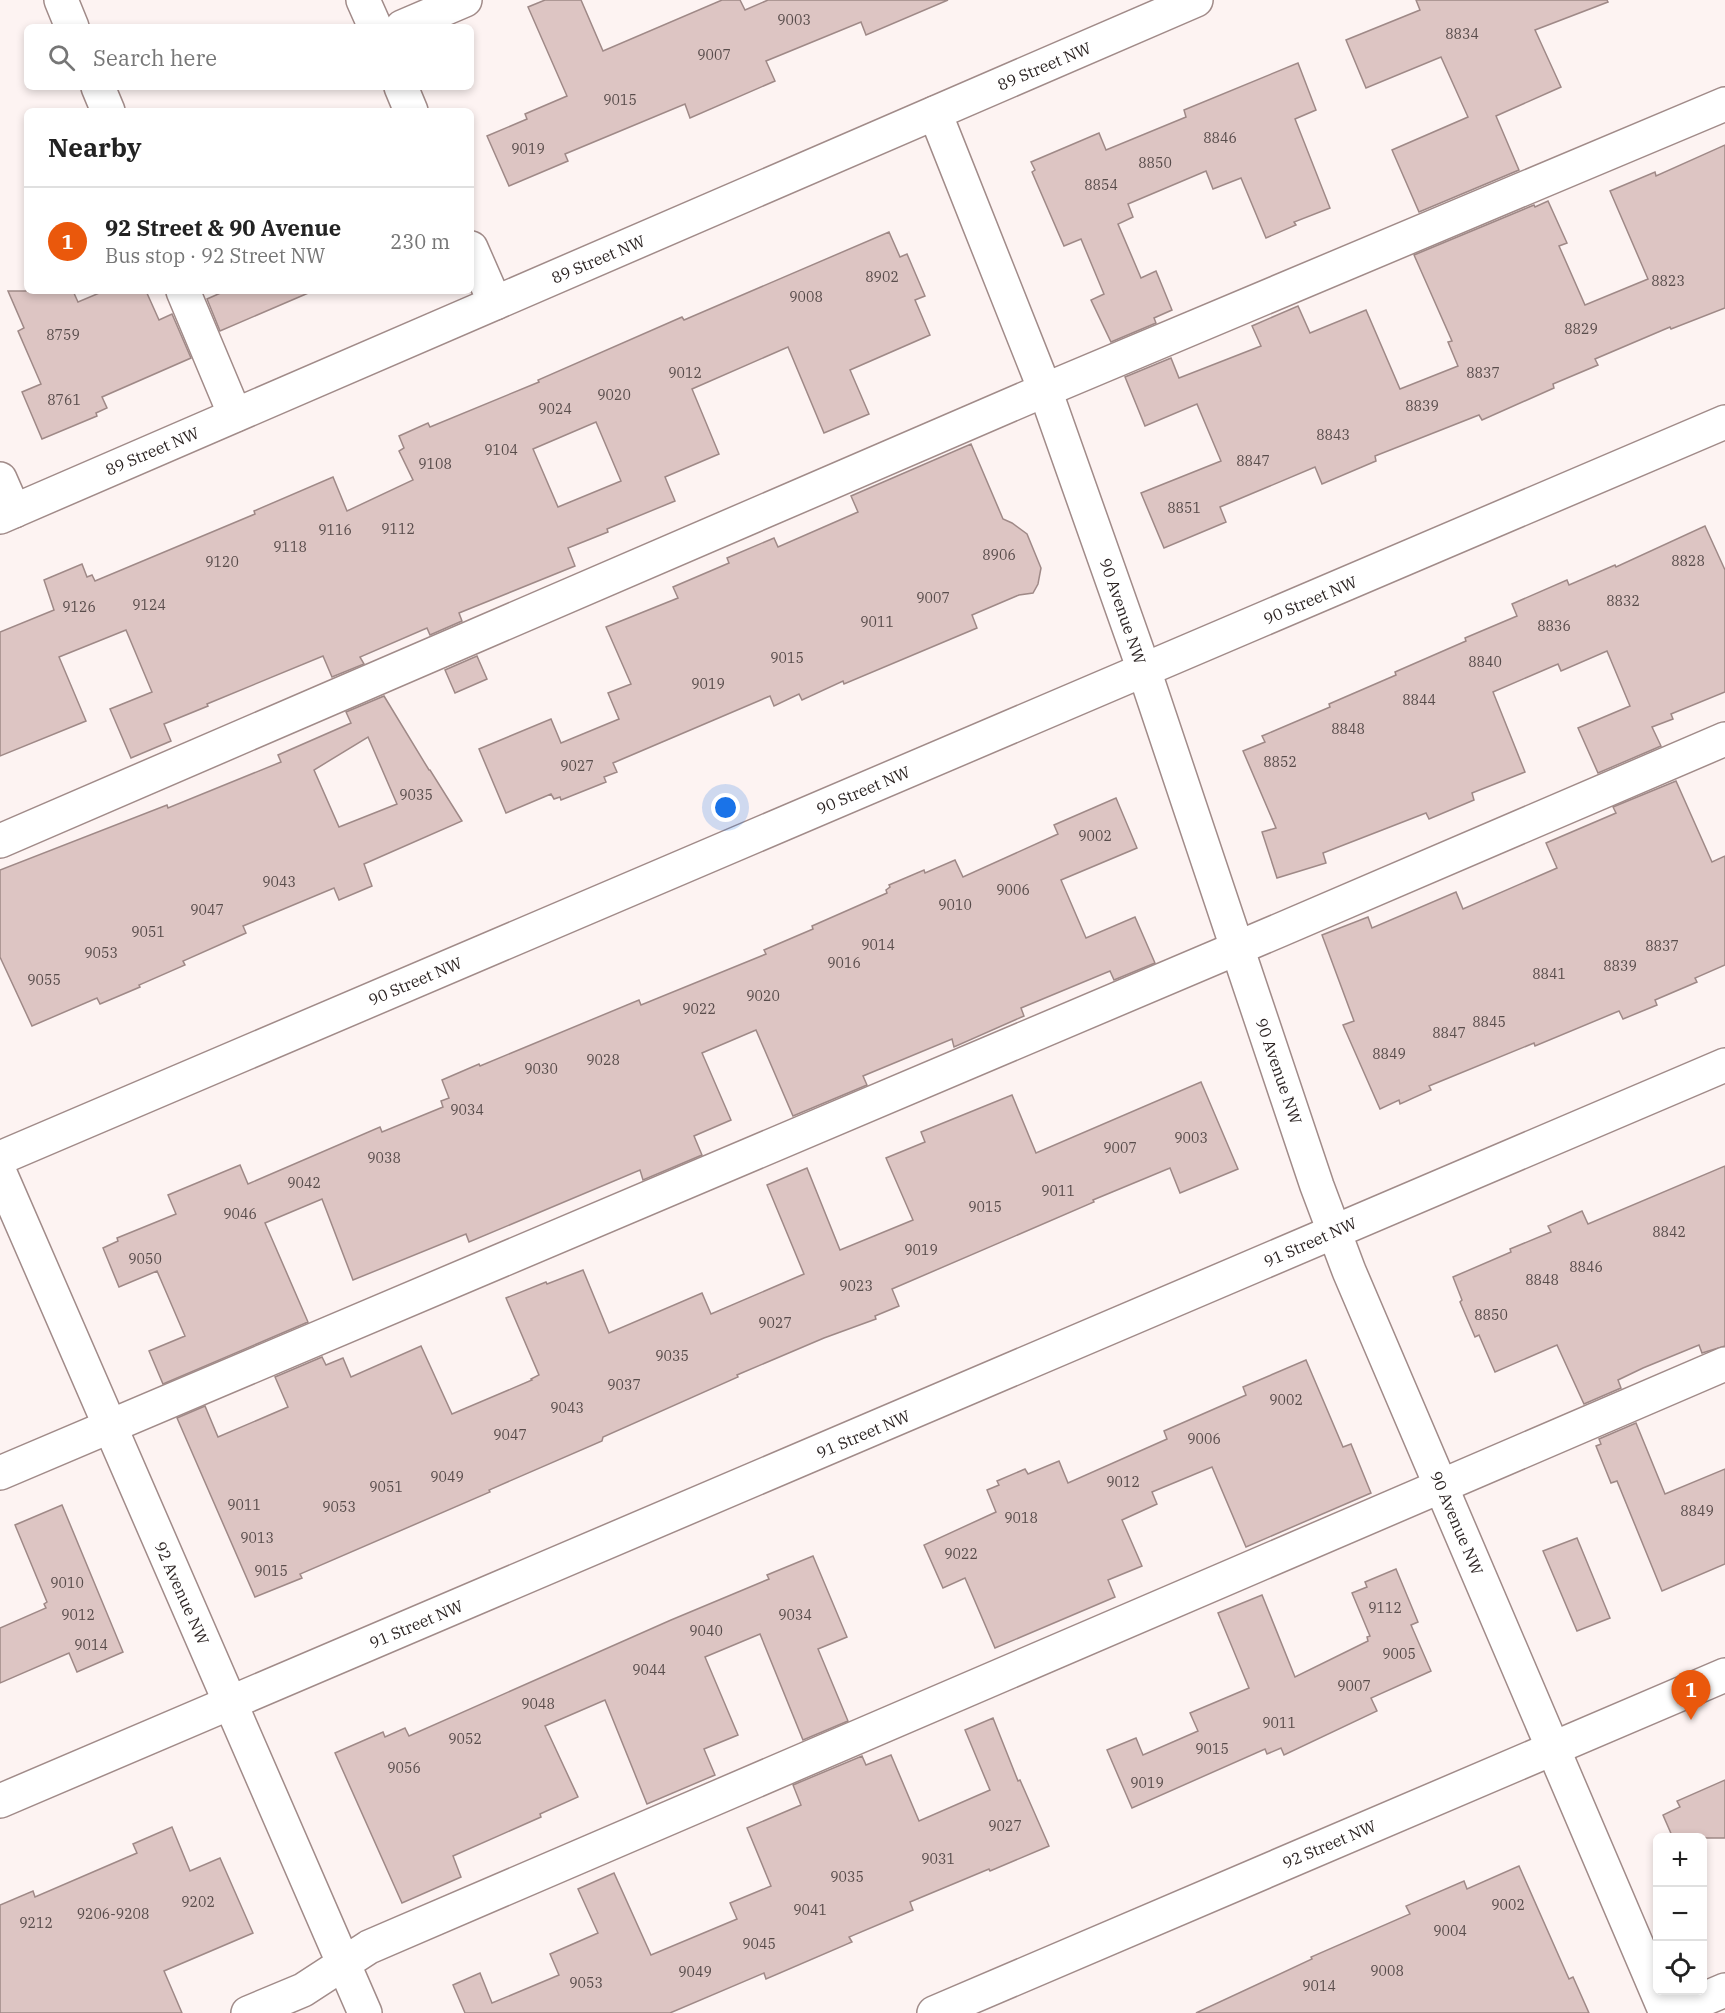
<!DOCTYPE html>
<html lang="en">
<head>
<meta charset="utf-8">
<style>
	body { margin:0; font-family:"IBM Plex Serif",serif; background:#f2f2f2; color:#222 }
	.controls { position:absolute; right:18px; bottom:18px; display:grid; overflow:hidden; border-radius:9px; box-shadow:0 3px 9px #0003 }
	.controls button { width:54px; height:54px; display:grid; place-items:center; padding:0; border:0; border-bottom:2px solid #e0e0e0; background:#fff; color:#222; font:30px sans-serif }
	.you { position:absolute; left:726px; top:808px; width:21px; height:21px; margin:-15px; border:4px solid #fff; border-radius:50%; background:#1a73e8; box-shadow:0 0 0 9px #1a73e833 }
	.badge { display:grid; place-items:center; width:39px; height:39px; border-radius:50%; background:#ea580c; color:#fff; font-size:20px; font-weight:700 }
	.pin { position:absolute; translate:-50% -50px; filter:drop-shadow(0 2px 3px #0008) }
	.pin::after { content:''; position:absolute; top:32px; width:21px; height:18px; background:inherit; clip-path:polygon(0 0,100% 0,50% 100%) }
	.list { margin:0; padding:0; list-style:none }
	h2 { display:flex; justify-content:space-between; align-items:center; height:78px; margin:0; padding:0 24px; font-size:26px }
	h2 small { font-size:20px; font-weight:400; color:#767676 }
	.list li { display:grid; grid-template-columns:39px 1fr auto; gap:18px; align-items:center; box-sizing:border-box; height:108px; padding:0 24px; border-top:2px solid #e0e0e0 }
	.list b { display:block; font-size:22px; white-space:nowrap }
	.list p { margin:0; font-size:20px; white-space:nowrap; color:#767676 }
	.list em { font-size:20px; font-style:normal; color:#767676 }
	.icon { flex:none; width:33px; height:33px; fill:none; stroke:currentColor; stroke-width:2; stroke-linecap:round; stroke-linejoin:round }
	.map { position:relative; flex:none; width:1725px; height:2013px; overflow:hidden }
	.search { position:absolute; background:#fff; box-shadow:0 3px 9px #0003; left:24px; top:24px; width:450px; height:66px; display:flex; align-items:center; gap:15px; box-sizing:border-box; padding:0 21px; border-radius:9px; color:#767676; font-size:22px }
	.panel { position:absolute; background:#fff; box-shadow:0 3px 9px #0003; left:24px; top:108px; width:450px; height:186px; border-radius:9px }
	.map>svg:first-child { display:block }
	.building { fill:#ddc5c3; stroke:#9f8987; stroke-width:1.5; fill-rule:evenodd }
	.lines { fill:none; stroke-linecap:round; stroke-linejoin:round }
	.minor-casing { stroke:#a18b89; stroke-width:36 }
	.minor { stroke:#fff; stroke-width:33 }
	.labels { text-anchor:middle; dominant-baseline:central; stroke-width:4.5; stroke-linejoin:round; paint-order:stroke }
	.number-label { font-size:14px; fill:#584c4b }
	.street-label { font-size:16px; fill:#2c2423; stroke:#fff }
</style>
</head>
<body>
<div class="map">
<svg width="1725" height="2013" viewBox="0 0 1725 2013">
	<rect width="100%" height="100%" fill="#fdf3f2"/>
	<g class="building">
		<path d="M545 0H581L603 51 722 0H740L745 10 768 0H948L866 35 861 22 766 61 775 81 690 118 685 104 565 154 568 161 509 186 487 136 527 119 525 114 567 96 528 7Z"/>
		<path d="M1416 0H1607L1608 2 1535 30 1561 87 1496 116 1519 170 1419 212 1392 150 1468 117 1441 57 1366 88 1346 40 1420 10Z"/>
		<path d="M1298 63 1316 110 1295 119 1330 208 1294 222 1296 225 1266 238 1241 178 1213 189 1206 171 1128 204 1133 217 1118 224 1141 278 1156 271 1172 310 1154 318 1156 323 1111 342 1091 300 1104 294 1081 239 1064 246 1032 172 1035 170 1031 162 1099 133 1106 150 1186 117 1184 110Z"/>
		<path d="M1725 145V308L1671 329 1670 327 1595 359 1598 365 1553 384 1554 388 1482 420 1479 415 1375 456 1376 461 1322 484 1315 467 1220 507 1226 522 1164 548 1141 493 1221 461 1197 404 1145 426 1125 377 1171 358 1179 378 1261 346 1252 326 1298 306 1310 333 1366 310 1400 389 1458 366 1448 342 1452 341 1414 255 1534 205 1535 207 1548 201 1567 243 1559 246 1585 305 1648 279 1610 191 1655 172 1656 176Z"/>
		<path d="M889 232 900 257 907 254 925 296 915 300 930 335 850 370 869 414 824 433 788 347 692 389 719 454 665 477 675 501 607 529 608 532 568 548 575 566 459 613 462 621 430 635 427 628 360 657 364 664 332 677 323 656 207 704 208 706 164 724 171 741 131 758 110 709 152 692 126 630 59 657 86 721 0 756V632L54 610 44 580 82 564 87 577 92 575 95 581 255 514 254 511 333 477 347 511 413 480 399 451 404 448 399 436 428 423 430 427 539 382 538 380 682 317 684 320ZM596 422 621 481 558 507 533 449Z"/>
		<path d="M8 291H73L78 302 104 291H146L159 320 172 314 191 358 102 397 107 408 96 413 97 416 42 439 22 392 41 384 18 331 24 328Z"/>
		<path d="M225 291H313L220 331 207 299Z"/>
		<path d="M971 444 1003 519 1012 523 1027 534 1041 568 1038 584 1033 593 1019 595 972 615 977 628 844 684 843 681 802 700 799 694 774 706 770 696 613 763 617 772 604 777 606 782 561 800 560 797 554 799 551 794 506 813 479 749 551 719 561 743 619 719 608 693 631 684 606 627 678 598 673 587 729 563 727 558 774 538 778 547 858 512 851 496Z"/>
		<path d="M1705 526 1725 570V692L1671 714 1673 719 1652 727 1661 746 1598 773 1578 728 1630 706 1607 651 1561 671 1558 664 1493 692 1525 772 1472 793 1474 800 1429 819 1426 813 1323 853 1326 863 1277 878 1262 832 1276 828 1243 751 1265 742 1262 736 1330 707 1329 704 1396 675 1395 672 1466 641 1465 638 1517 616 1512 604 1567 580 1569 585 1615 565 1616 567Z"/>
		<path d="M477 656 487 679 455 693 445 670Z"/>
		<path d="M384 696 429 770H430L462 821 364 864 372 886 339 900 334 888 243 926 246 933 183 961 185 965 139 985 140 987 100 1004 97 998 32 1026 0 957V870L167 805 168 808 281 762 278 755 351 723 346 712ZM368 737 397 804 339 827 314 770Z"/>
		<path d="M1676 781 1712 862 1725 856V965L1695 978 1697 982 1655 1000 1657 1005 1623 1019 1619 1011 1535 1046 1534 1043 1429 1086 1431 1090 1400 1104 1399 1100 1380 1109 1343 1025 1354 1021 1322 935 1368 917 1372 928 1456 892 1463 909 1557 868 1546 843 1616 813 1613 807Z"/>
		<path d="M1116 798 1137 848 1061 880 1086 938 1135 917 1155 963 1114 980 1110 971 1021 1008 1024 1016 954 1047 952 1039 863 1076 867 1085 793 1116 756 1030 702 1053 731 1120 694 1136 702 1155 643 1180 640 1170 469 1242 466 1234 353 1280 322 1199 265 1223 308 1322 163 1384 149 1351 185 1336 157 1271 119 1287 103 1248 118 1241 117 1238 176 1214 168 1195 240 1165 248 1184 380 1127 382 1132 443 1107 441 1101 449 1098 442 1080 479 1064 480 1066 639 1000 641 1005 766 954 764 950 813 929 812 926 887 893 886 890 890 887 889 885 924 870 925 873 955 860 963 877 1058 834 1054 825Z"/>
		<path d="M1201 1082 1238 1169 1180 1193 1170 1168 1093 1200 1094 1202 892 1289 899 1306 875 1316 876 1319 824 1338 737 1375 738 1377 603 1437 602 1441 489 1490 490 1492 300 1574 302 1578 255 1597 177 1418 205 1406 218 1437 288 1407 275 1377 322 1357 326 1365 343 1358 351 1377 421 1346 452 1414 532 1380 531 1379 539 1375 506 1298 546 1282 547 1284 583 1270 609 1333 702 1293 711 1314 804 1274 767 1185 807 1168 840 1250 913 1220 886 1158 925 1142 921 1132 1012 1095 1036 1153Z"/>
		<path d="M1725 1166V1346L1702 1353 1699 1345 1643 1368 1618 1380 1621 1388 1584 1404 1557 1345 1495 1372 1479 1335 1475 1337 1460 1302 1462 1300 1453 1277 1511 1252 1510 1249 1551 1232 1548 1226 1582 1211 1588 1224Z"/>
		<path d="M1306 1360 1343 1447 1351 1444 1371 1493 1246 1547 1212 1467 1152 1492 1157 1504 1122 1520 1142 1566 1108 1580 1115 1597 995 1648 965 1578 943 1588 924 1545 996 1512 987 1490 999 1485 997 1481 1025 1469 1028 1474 1059 1461 1068 1483 1167 1439 1164 1431 1246 1395 1243 1387Z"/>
		<path d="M1636 1423 1665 1494 1725 1469V1564L1662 1591 1617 1481 1611 1483 1596 1446 1601 1444 1599 1439Z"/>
		<path d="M62 1505 123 1652 77 1672 69 1653 0 1683V1628L46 1608 44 1604 47 1602 15 1525Z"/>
		<path d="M1577 1538 1610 1618 1577 1631 1543 1551Z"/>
		<path d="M813 1556 847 1637 818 1649 848 1721 803 1740 760 1634 705 1657 738 1735 704 1749 715 1775 647 1804 605 1700 545 1726 578 1797 540 1814 541 1817 453 1856 461 1877 402 1903 335 1753 383 1732 385 1737 405 1728 409 1736 671 1620 769 1579 767 1575Z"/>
		<path d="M1396 1569 1418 1622 1411 1625 1431 1671 1371 1698 1377 1711 1284 1755 1281 1748 1267 1754 1265 1749 1132 1808 1107 1750 1136 1738 1143 1755 1198 1731 1190 1713 1249 1688 1218 1613 1262 1595 1295 1677 1368 1641 1367 1637 1370 1636 1352 1593 1367 1587 1365 1582Z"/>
		<path d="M993 1718 1018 1781 1020 1780 1049 1846 990 1871 989 1869 910 1902 913 1910 849 1937 852 1942 766 1979 764 1973 670 2013H465L453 1985 480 1973 492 2003 559 1975 550 1954 598 1933 578 1889 614 1873 651 1955 737 1919 730 1903 771 1886 747 1828 801 1805 793 1785 862 1756 866 1765 891 1755 919 1821 990 1790 965 1730Z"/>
		<path d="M1725 1780V1838H1673L1663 1815 1680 1807 1677 1801Z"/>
		<path d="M172 1827 190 1871 220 1858 253 1933 164 1971 182 2013H0V1905L33 1891 35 1897 137 1853 133 1844Z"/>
		<path d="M1519 1866 1569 1979 1573 1977 1589 2013H1196L1312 1959 1311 1957 1410 1914 1406 1906 1464 1881 1467 1889Z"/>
	</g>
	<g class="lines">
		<defs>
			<g id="minor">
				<path d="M61 0 72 27"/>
				<path d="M363 0 375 27"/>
				<path d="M402 27 465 0"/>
				<path d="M98 87 108 111"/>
				<path d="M401 87 411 111"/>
				<path d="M935 113 1045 390 1144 670 1317 1186 1349 1271 1666 2013"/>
				<path d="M471 248 495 303"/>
				<path d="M183 291 235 415"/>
				<path d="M0 479 14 511"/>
				<path d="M0 517 1196 0"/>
				<path d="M0 841 1045 390 1725 104"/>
				<path d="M0 1158 1725 422"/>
				<path d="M0 1173 365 2013"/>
				<path d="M0 1473 1280 930 1725 739"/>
				<path d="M0 1801 1725 1065"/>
				<path d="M248 2013 303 1990 369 1947 1725 1364"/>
				<path d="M934 2013 1725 1675"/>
				<path d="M1671 2013 1725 1990"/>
			</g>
		</defs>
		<use href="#minor" class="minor-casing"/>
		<use href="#minor" class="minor"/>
	</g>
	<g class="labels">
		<g class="number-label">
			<text x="794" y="20">9003</text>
			<text x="1462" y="34">8834</text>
			<text x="714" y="55">9007</text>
			<text x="620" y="100">9015</text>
			<text x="1220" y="138">8846</text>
			<text x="528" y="149">9019</text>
			<text x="1155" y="163">8850</text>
			<text x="1101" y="185">8854</text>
			<text x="882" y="277">8902</text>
			<text x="1668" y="281">8823</text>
			<text x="806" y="297">9008</text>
			<text x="1581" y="329">8829</text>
			<text x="63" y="335">8759</text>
			<text x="685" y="373">9012</text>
			<text x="1483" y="373">8837</text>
			<text x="614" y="395">9020</text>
			<text x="64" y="400">8761</text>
			<text x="1422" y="406">8839</text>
			<text x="555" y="409">9024</text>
			<text x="1333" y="435">8843</text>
			<text x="501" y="450">9104</text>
			<text x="1253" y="461">8847</text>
			<text x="435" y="464">9108</text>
			<text x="1184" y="508">8851</text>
			<text x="398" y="529">9112</text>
			<text x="335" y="530">9116</text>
			<text x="290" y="547">9118</text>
			<text x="999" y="555">8906</text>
			<text x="1688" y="561">8828</text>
			<text x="222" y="562">9120</text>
			<text x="933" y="598">9007</text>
			<text x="1623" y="601">8832</text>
			<text x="149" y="605">9124</text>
			<text x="79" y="607">9126</text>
			<text x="877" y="622">9011</text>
			<text x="1554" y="626">8836</text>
			<text x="787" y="658">9015</text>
			<text x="1485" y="662">8840</text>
			<text x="708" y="684">9019</text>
			<text x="1419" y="700">8844</text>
			<text x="1348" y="729">8848</text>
			<text x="1280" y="762">8852</text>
			<text x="577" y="766">9027</text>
			<text x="416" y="795">9035</text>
			<text x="1095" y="836">9002</text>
			<text x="279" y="882">9043</text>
			<text x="1013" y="890">9006</text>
			<text x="955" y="905">9010</text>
			<text x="207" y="910">9047</text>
			<text x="148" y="932">9051</text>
			<text x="878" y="945">9014</text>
			<text x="1662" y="946">8837</text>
			<text x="101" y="953">9053</text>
			<text x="844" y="963">9016</text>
			<text x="1620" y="966">8839</text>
			<text x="1549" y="974">8841</text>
			<text x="44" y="980">9055</text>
			<text x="763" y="996">9020</text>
			<text x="699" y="1009">9022</text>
			<text x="1489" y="1022">8845</text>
			<text x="1449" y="1033">8847</text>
			<text x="1389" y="1054">8849</text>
			<text x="603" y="1060">9028</text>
			<text x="541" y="1069">9030</text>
			<text x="467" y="1110">9034</text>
			<text x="1191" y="1138">9003</text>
			<text x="1120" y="1148">9007</text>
			<text x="384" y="1158">9038</text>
			<text x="304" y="1183">9042</text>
			<text x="1058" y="1191">9011</text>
			<text x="985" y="1207">9015</text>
			<text x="240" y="1214">9046</text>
			<text x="1669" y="1232">8842</text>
			<text x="921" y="1250">9019</text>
			<text x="145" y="1259">9050</text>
			<text x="1586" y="1267">8846</text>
			<text x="1542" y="1280">8848</text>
			<text x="856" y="1286">9023</text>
			<text x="1491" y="1315">8850</text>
			<text x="775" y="1323">9027</text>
			<text x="672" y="1356">9035</text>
			<text x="624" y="1385">9037</text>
			<text x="1286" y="1400">9002</text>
			<text x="567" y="1408">9043</text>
			<text x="510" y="1435">9047</text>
			<text x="1204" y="1439">9006</text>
			<text x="447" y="1477">9049</text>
			<text x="1123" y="1482">9012</text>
			<text x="386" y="1487">9051</text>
			<text x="244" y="1505">9011</text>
			<text x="339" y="1507">9053</text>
			<text x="1697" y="1511">8849</text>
			<text x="1021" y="1518">9018</text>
			<text x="257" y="1538">9013</text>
			<text x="961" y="1554">9022</text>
			<text x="271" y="1571">9015</text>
			<text x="67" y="1583">9010</text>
			<text x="1385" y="1608">9112</text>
			<text x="78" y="1615">9012</text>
			<text x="795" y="1615">9034</text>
			<text x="706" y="1631">9040</text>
			<text x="91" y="1645">9014</text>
			<text x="1399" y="1654">9005</text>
			<text x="649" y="1670">9044</text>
			<text x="1354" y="1686">9007</text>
			<text x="538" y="1704">9048</text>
			<text x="1279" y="1723">9011</text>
			<text x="465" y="1739">9052</text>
			<text x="1212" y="1749">9015</text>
			<text x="404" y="1768">9056</text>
			<text x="1147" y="1783">9019</text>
			<text x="1005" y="1826">9027</text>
			<text x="938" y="1859">9031</text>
			<text x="847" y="1877">9035</text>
			<text x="198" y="1902">9202</text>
			<text x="1508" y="1905">9002</text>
			<text x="810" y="1910">9041</text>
			<text x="113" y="1914">9206-9208</text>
			<text x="36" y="1923">9212</text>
			<text x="1450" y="1931">9004</text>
			<text x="759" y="1944">9045</text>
			<text x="1387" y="1971">9008</text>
			<text x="695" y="1972">9049</text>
			<text x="586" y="1983">9053</text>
			<text x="1319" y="1986">9014</text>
		</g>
		<g class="street-label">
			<text transform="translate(1044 66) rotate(-23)">89 Street NW</text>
			<text transform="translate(598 259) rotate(-23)">89 Street NW</text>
			<text transform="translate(152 451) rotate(-23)">89 Street NW</text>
			<text transform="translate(1310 600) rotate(-23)">90 Street NW</text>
			<text transform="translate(1123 611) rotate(71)">90 Avenue NW</text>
			<text transform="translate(863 790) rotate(-23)">90 Street NW</text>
			<text transform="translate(415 981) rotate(-23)">90 Street NW</text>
			<text transform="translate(1279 1071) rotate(71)">90 Avenue NW</text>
			<text transform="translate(1310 1242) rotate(-24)">91 Street NW</text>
			<text transform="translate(863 1434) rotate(-23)">91 Street NW</text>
			<text transform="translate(1457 1523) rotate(67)">90 Avenue NW</text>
			<text transform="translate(182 1593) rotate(66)">92 Avenue NW</text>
			<text transform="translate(416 1624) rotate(-23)">91 Street NW</text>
			<text transform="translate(1329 1844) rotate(-23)">92 Street NW</text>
		</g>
	</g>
</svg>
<div class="controls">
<button>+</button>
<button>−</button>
<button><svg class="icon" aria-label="locate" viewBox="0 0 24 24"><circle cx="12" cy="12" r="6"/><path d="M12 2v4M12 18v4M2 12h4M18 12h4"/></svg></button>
</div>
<div class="you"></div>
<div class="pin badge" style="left:1691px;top:1720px">1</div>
<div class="search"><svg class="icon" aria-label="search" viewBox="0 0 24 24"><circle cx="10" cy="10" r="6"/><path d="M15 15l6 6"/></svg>Search here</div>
<section class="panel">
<h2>Nearby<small></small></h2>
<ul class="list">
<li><span class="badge">1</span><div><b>92 Street &amp; 90 Avenue</b><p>Bus stop · 92 Street NW</p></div><em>230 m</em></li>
</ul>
</section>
</div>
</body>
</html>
